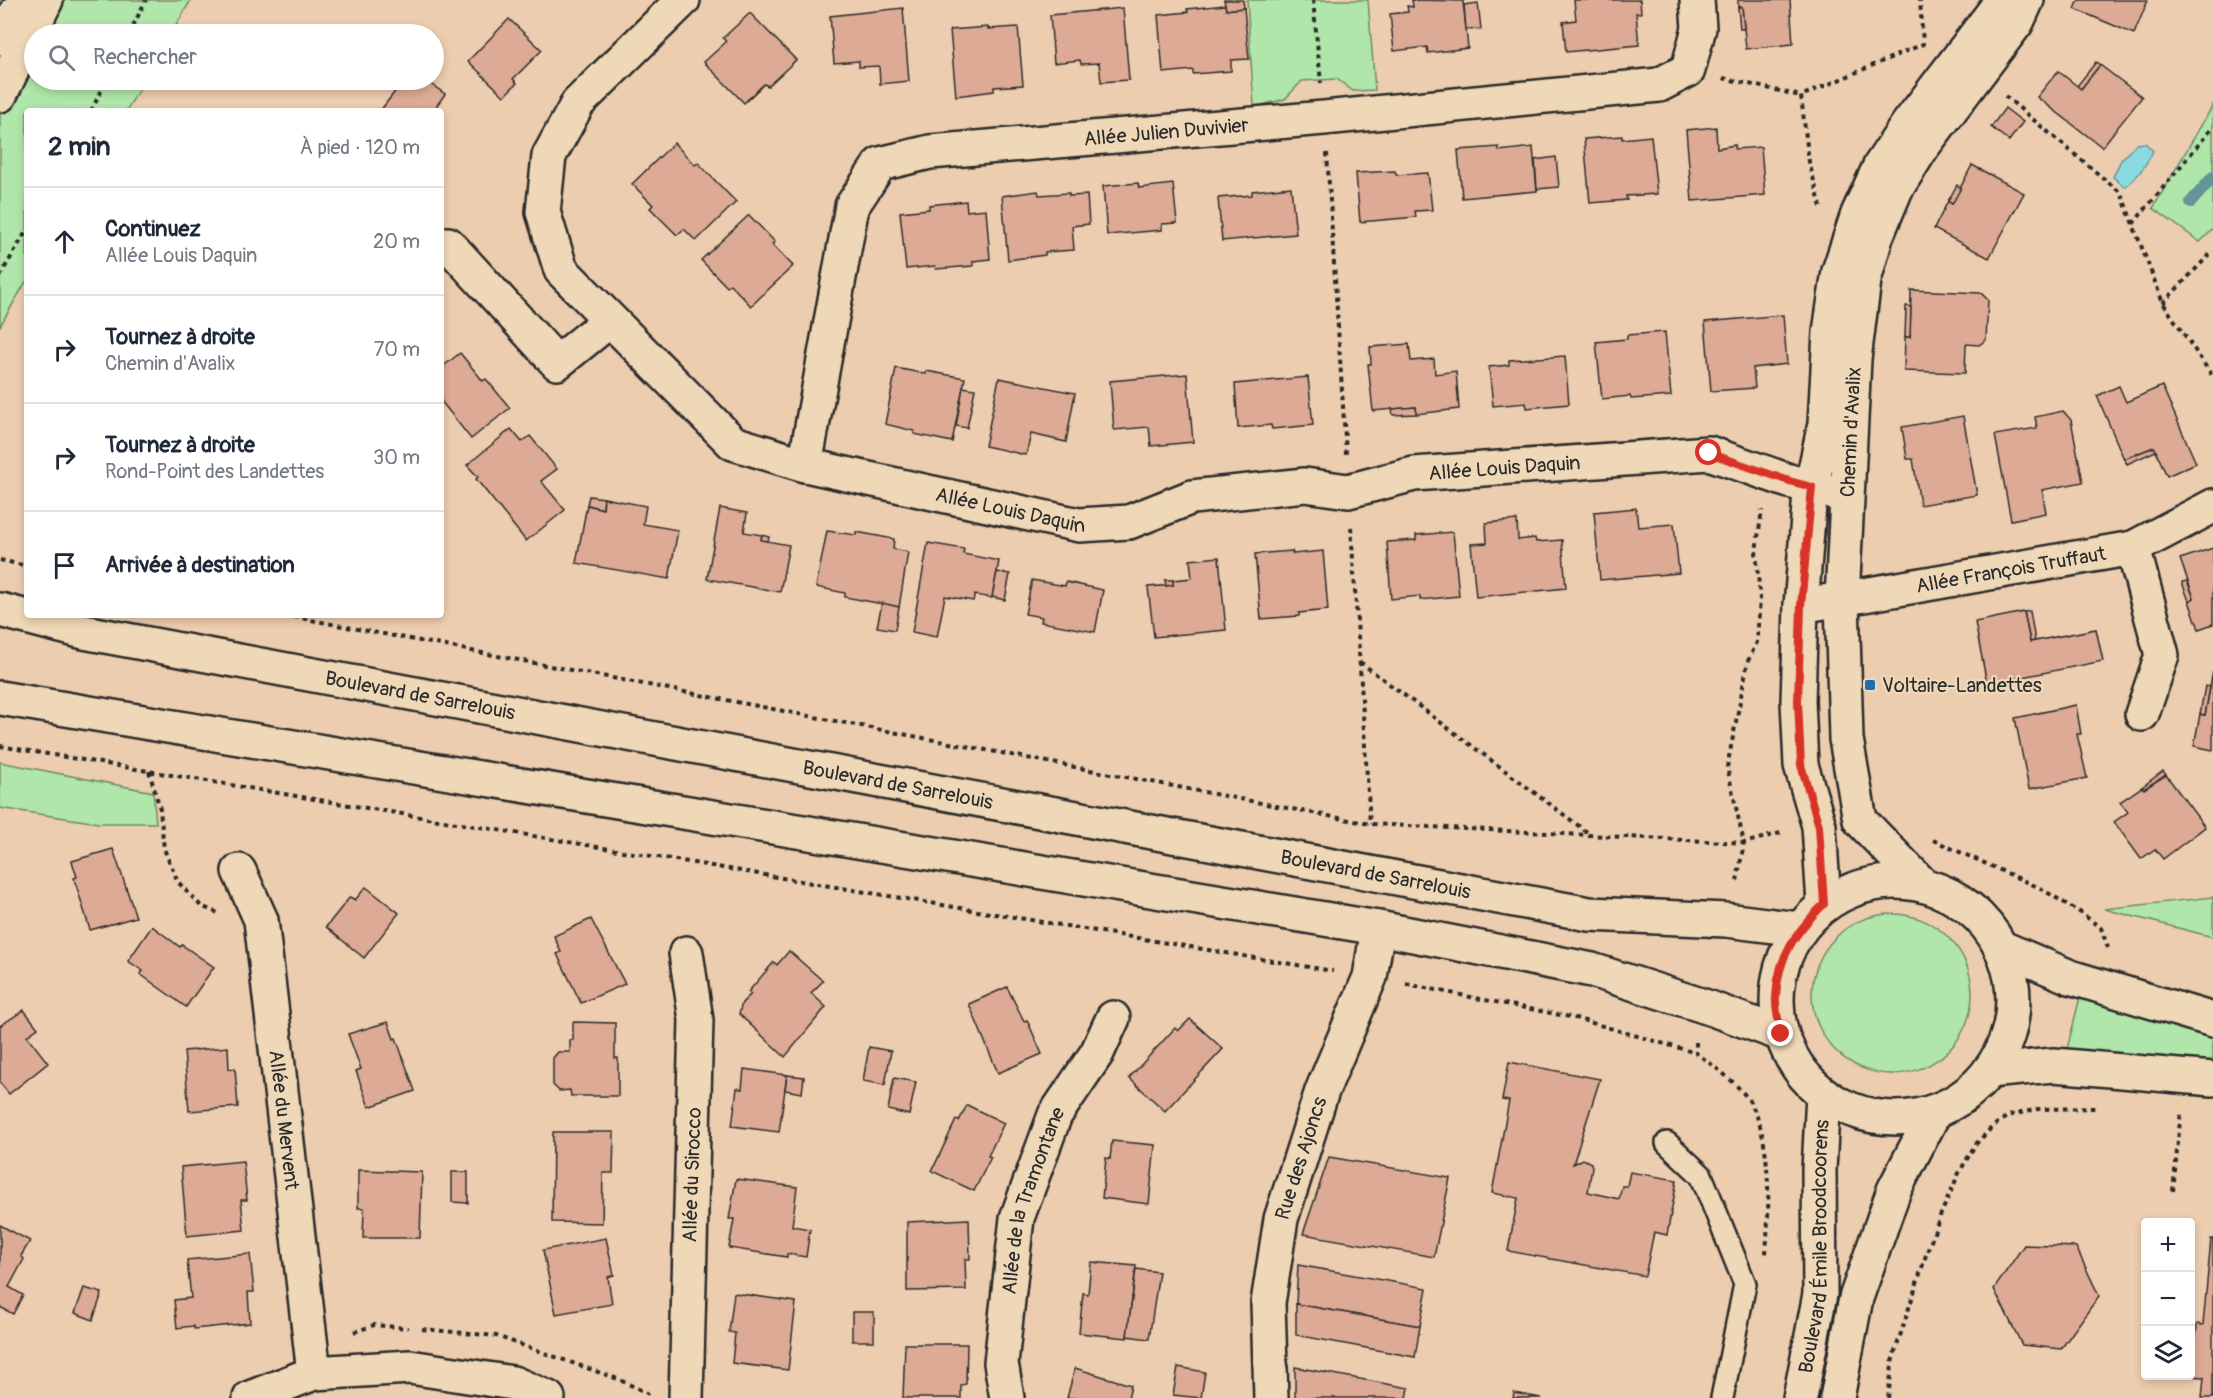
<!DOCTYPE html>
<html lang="fr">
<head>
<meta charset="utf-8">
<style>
	body { margin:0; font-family:Pangolin,sans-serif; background:#f2f2f3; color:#1f2937 }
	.controls { position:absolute; right:18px; bottom:18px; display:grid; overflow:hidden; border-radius:6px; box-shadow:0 3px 9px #0003 }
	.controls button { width:54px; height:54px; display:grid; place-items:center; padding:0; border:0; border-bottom:2px solid #e0e1e3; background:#fff; color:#1f2937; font:30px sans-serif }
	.stop { position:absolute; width:18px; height:18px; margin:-14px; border:4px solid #d93025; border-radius:50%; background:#fff }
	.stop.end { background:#d93025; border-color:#fff; box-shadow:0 2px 6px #0008 }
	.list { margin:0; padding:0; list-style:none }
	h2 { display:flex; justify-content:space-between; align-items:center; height:78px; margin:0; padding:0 24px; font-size:26px }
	h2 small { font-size:20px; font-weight:400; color:#747a83 }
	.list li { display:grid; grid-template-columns:39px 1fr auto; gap:18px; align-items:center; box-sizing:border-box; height:108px; padding:0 24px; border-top:2px solid #e0e1e3 }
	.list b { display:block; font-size:22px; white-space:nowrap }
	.list p { margin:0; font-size:20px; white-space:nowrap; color:#747a83 }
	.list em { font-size:20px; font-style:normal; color:#747a83 }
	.icon { flex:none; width:33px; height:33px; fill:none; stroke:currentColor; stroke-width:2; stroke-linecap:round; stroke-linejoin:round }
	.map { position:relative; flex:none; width:2213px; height:1398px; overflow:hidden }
	.search { position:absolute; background:#fff; box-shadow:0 3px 9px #0003; left:24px; top:24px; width:420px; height:66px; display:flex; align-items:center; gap:15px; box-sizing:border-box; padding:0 21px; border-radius:33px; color:#747a83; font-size:22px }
	.panel { position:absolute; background:#fff; box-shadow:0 3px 9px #0003; left:24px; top:108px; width:420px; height:510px; border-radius:6px }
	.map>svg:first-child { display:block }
	.green { fill:#b0e6a9; stroke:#6e886a; stroke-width:1.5 }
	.water { fill:#89dae0; stroke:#639498; stroke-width:1.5 }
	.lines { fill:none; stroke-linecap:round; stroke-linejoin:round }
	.stream { stroke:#639498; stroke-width:12 }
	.building { fill:#ddaa96; stroke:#2b2b2b; stroke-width:1.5 }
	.service-casing { stroke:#2b2b2b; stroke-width:26 }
	.minor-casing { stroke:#2b2b2b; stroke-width:38 }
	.tertiary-casing { stroke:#2b2b2b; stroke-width:38 }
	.secondary-casing { stroke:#2b2b2b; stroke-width:38 }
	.path { stroke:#2b2b2b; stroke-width:4; stroke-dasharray:4.5 4.5; stroke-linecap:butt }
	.service { stroke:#efd8b7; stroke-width:21 }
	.minor { stroke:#efd8b7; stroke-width:33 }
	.tertiary { stroke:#efd8b7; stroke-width:33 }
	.secondary { stroke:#efd8b7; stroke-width:33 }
	.route { stroke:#d93025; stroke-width:8 }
	.poi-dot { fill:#1f6fb2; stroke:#efd8b7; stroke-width:2 }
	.labels { text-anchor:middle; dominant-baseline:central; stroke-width:4.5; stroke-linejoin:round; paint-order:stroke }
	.street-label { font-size:20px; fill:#2b2b2b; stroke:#efd8b7 }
	.poi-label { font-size:20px; fill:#2b2b2b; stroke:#efd8b7; text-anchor:start }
</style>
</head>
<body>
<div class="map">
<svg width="2213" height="1398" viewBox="0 0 2213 1398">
	<rect width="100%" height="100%" fill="#edcdaf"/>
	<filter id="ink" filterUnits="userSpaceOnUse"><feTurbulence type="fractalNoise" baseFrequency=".0167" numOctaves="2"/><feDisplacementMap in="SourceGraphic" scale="12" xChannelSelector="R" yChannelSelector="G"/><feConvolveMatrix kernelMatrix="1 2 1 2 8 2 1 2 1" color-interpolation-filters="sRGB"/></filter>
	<g filter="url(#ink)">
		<g class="green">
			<path d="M0 0H191L171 34H34V80H145L126 111H27V280L0 326Z"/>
			<path d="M1247 0H1368L1375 90 1353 91 1337 79 1302 81 1285 99 1254 107Z"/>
			<path d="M2213 105V229L2200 242 2153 208Z"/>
			<path d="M0 762 153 792 156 823H98L0 808Z"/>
			<path d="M2213 897V937L2104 909Z"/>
			<circle cx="1892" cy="994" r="80"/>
			<path d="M2081 993 2213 1034V1067L2066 1053Z"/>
		</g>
		<path class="water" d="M2145 143 2153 151C2146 166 2138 177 2125 187L2113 177 2121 160 2136 144Z"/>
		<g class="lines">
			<path class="stream" d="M2191 202 2213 177"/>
		</g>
		<g class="building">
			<path d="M1224 0H1243L1244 8 1226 10Z"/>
			<path d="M1412 0 1463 1 1468 48 1428 53 1427 47 1394 51 1390 14 1408 12 1407 6 1413 7Z"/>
			<path d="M1574 0H1640L1641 13H1636L1639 45 1566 52 1563 22 1576 20Z"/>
			<path d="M1738 0H1790L1793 44 1746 49 1742 7H1738Z"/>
			<path d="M2079 0H2148L2134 34 2075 9Z"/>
			<path d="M1478 3 1481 29 1466 30 1464 5Z"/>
			<path d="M1225 5 1226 10 1244 8 1249 59 1231 60V71L1193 74V70L1163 73 1158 15 1188 12 1187 9Z"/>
			<path d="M1738 7H1742L1744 29H1740Z"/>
			<path d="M903 8 909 81 880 84 879 66 859 67V61L834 63 830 16Z"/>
			<path d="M1123 8 1129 80 1101 82 1099 63 1081 64 1080 60 1054 63 1050 15Z"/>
			<path d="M750 13 796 60 768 86 764 84 744 103 704 62 726 42 723 38Z"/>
			<path d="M509 19 542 50 513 79 517 83 504 96 468 61Z"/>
			<path d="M988 27V29L1018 27 1023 85 994 87V91L956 96 950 30Z"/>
			<path d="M2096 62 2100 65 2081 89 2077 86Z"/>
			<path d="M2100 65 2142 97 2102 147 2037 97 2058 71 2081 89Z"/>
			<path d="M410 80H425L445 94 433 111H380L401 84 404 87Z"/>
			<path d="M2005 108 2023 122 2009 141 1991 127Z"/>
			<path d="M1716 127 1717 148 1735 145V149L1761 147 1765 195 1692 201 1686 130Z"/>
			<path d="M1622 136V139L1651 136 1657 194 1626 196 1627 200 1590 203 1584 139Z"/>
			<path d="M674 143 695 165 698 163 736 202 696 241 684 229 677 235 650 208 653 205 632 184Z"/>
			<path d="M1499 147V151L1533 147 1537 191 1462 198 1458 150Z"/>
			<path d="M1556 157 1559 187 1537 189 1535 160Z"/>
			<path d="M1972 165 2024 193 1989 258 1934 229 1948 201 1952 204Z"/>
			<path d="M1395 171 1396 175 1428 173 1432 210 1415 211 1416 217 1360 222 1356 173Z"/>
			<path d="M1138 183 1139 188 1173 184 1177 223 1162 224V230L1107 235 1103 186Z"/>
			<path d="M1957 185 1961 188 1952 204 1948 201Z"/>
			<path d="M1291 187 1296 234 1222 241 1218 198 1252 195V191Z"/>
			<path d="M1038 191 1039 195 1069 193V196L1087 195 1089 224 1072 226 1074 250 1045 252V255L1008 260 1002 196Z"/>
			<path d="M966 201 967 211 986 209 990 259 973 261V266L936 269 935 266 906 269 900 212 929 209V205Z"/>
			<path d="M749 215 775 242 772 244 793 266 751 306 730 284 727 287 701 260Z"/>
			<path d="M1911 290 1981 293 1988 300 1986 340 1979 345 1966 344 1965 373 1904 371 1905 337H1910Z"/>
			<path d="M1906 306 1911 307 1910 337H1905Z"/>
			<path d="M1783 315 1787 364 1753 368 1755 388 1711 391 1705 322Z"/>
			<path d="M1665 332 1671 396 1631 399 1630 396 1602 399 1596 342 1627 339V335Z"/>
			<path d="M1409 344 1411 361 1434 359 1435 374 1456 371 1459 409 1416 414V407L1373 411 1368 364H1371L1370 347Z"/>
			<path d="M460 353 483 381 486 379 510 408 471 439 441 401V368Z"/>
			<path d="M1565 356 1569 404 1527 408 1526 403 1493 406 1489 367 1509 365V360Z"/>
			<path d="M896 368 926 374V371L965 378 952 442 914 434V431L885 424Z"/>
			<path d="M1187 374 1193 442 1151 446 1149 427 1114 430 1110 381Z"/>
			<path d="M1308 377 1313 425 1272 429 1271 425 1238 428 1235 384Z"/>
			<path d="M999 378 1075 393 1066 442 1031 434 1026 455 985 446Z"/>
			<path d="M2119 386 2126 402 2162 386 2196 463 2167 476 2154 447 2124 459 2097 396Z"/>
			<path d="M963 387 975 389 967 428 956 426Z"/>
			<path d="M1416 407V414L1393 415 1392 409Z"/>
			<path d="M2063 411 2071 420 2083 482 2042 490 2046 513 2011 520 1995 435 2037 428 2035 417Z"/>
			<path d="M1963 416 1977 495 1920 505 1913 459H1907L1902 427Z"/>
			<path d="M511 429 522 442 530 436 557 469 541 481 565 510 526 541 476 479 478 477 467 465Z"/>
			<path d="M2154 447 2156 451 2127 464 2124 459Z"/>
			<path d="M589 496 604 498 603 509 587 505Z"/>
			<path d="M604 498 646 506 643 524 678 530 669 579 576 563 587 505 603 509Z"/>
			<path d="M720 508 747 513 744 532 762 535 761 540 789 545 780 592 707 579Z"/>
			<path d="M1636 508 1638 527 1674 524 1679 573 1600 580 1594 512Z"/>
			<path d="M1517 520 1518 540 1535 538 1536 542 1562 540 1566 588 1476 597 1471 544 1487 543 1486 523Z"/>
			<path d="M827 531 856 535V532L894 539 893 549 908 552 899 607 845 597V593L816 587Z"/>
			<path d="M1453 532 1459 596 1420 600V596L1391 599 1387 542 1416 540V535Z"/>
			<path d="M762 535 769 537 768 541 761 540Z"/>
			<path d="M928 543 964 549 963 554 999 561 992 598 975 595 973 601 945 596 937 637 912 632Z"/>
			<path d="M2213 548V624L2199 629 2189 601 2194 598 2180 559Z"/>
			<path d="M1292 551 1293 554 1323 551 1328 610 1299 613V616L1261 619 1255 554Z"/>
			<path d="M1219 557 1226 630 1154 637 1148 587 1173 585V580L1192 578 1190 560Z"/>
			<path d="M997 572 1010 574 1005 600 992 597Z"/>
			<path d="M1032 580 1065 586 1066 582 1103 590 1095 632 1041 622 1042 617 1025 614Z"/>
			<path d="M1165 580H1173V585L1166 586Z"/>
			<path d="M2187 581 2194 598 2189 601 2182 582Z"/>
			<path d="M882 603 899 607 895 630 877 627Z"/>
			<path d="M2030 611 2035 641 2030 642 2024 612Z"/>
			<path d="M2024 612 2030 642 2096 629 2103 661 1987 684 1975 622Z"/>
			<path d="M2213 671V750L2194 746 2200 714 2205 715Z"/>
			<path d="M2205 686 2210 687 2205 715 2200 714Z"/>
			<path d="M2076 705 2081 734H2077L2087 778 2029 789 2015 718Z"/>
			<path d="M2163 771 2166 775 2144 789 2142 787Z"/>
			<path d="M2166 775 2205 827 2163 859 2155 849 2141 859 2114 822 2128 812 2120 802 2142 787 2144 789Z"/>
			<path d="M113 849 136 917 90 930 74 878 77 877 72 861Z"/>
			<path d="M366 887 399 913 364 958 326 927 350 897 355 900Z"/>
			<path d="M591 919 625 984 581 1003 557 954 561 952 554 936Z"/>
			<path d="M152 926 180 947 182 945 214 967 186 1007 140 974 143 971 128 961Z"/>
			<path d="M789 951 823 981 811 993 826 1007 785 1057 739 1014 742 1003 751 994 748 992 774 962 777 965Z"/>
			<path d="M1007 987 1024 1021 1027 1020 1042 1054 998 1073 969 1004Z"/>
			<path d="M24 1010 38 1028 27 1036 48 1063 9 1094 0 1083V1026Z"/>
			<path d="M1190 1019 1223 1049 1165 1111 1129 1078 1175 1028 1178 1031Z"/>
			<path d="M388 1022 394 1039 396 1038 415 1091 369 1107 356 1071 361 1069 348 1034Z"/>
			<path d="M573 1022 615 1023V1058H618V1096H571L570 1090 559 1091 553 1085V1058L558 1052H570V1040H573Z"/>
			<path d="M228 1047 229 1069 235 1068 238 1107 189 1111 184 1051Z"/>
			<path d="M869 1047 891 1051 885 1085 863 1081Z"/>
			<path d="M1509 1062 1600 1079 1573 1164 1583 1159 1591 1163 1592 1167 1588 1192 1619 1199 1622 1186H1627L1630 1172 1677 1180 1667 1235 1654 1232 1645 1276 1508 1251 1518 1198 1492 1193 1509 1101 1502 1100Z"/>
			<path d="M744 1069 787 1075 779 1132 732 1126 737 1088 742 1089Z"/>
			<path d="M787 1075 804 1077 802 1093 785 1090Z"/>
			<path d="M894 1078 916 1082 909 1115 888 1110Z"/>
			<path d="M967 1105 1004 1123 988 1156 991 1157 974 1191 932 1171 956 1120 959 1121Z"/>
			<path d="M553 1132H614L613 1173H603L602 1223 552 1222Z"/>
			<path d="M1112 1141 1155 1145 1149 1204 1102 1198 1106 1158 1110 1159Z"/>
			<path d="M1329 1157 1450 1178 1434 1257 1303 1234Z"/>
			<path d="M243 1161 247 1200H241L244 1230 187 1236 181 1167Z"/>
			<path d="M358 1170 422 1172 420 1238H363L364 1208H358Z"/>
			<path d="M452 1172H468V1203L452 1202Z"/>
			<path d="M736 1179 797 1187 792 1226 810 1229 806 1257 787 1254V1257L729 1248 734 1219H729Z"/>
			<path d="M969 1219 970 1259H965L966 1290 907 1291V1222Z"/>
			<path d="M0 1225 30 1241 21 1256 24 1259 9 1287 23 1295 13 1314 0 1307Z"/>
			<path d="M606 1238 614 1275 608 1277 612 1304 556 1314 543 1250Z"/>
			<path d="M2211 1239H2213V1398H2202L2204 1377 2189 1376H2190V1356H2194L2197 1324 2203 1325Z"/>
			<path d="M2024 1245 2076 1247 2099 1296 2061 1349 2022 1345 1994 1289Z"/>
			<path d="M250 1254 254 1292H248L250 1323 194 1329 193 1326 177 1328 174 1300 191 1298 187 1260Z"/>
			<path d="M1091 1262 1136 1266 1127 1338 1079 1333 1083 1293 1088 1294Z"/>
			<path d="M1298 1265 1427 1288 1420 1326 1296 1304Z"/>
			<path d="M1136 1269 1159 1272 1149 1339 1127 1336Z"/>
			<path d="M84 1288 102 1293 93 1320 75 1313Z"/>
			<path d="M734 1293 796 1302 788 1370 732 1363 735 1333 729 1332Z"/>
			<path d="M1296 1304 1420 1326 1415 1357 1296 1335Z"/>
			<rect x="852" y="1312" width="22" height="29"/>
			<path d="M905 1344H967L966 1384 961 1385V1398H903Z"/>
			<path d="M1178 1367 1205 1372 1201 1398 1173 1395Z"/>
			<path d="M1295 1367 1409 1388 1407 1398H1295Z"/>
			<path d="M1075 1368 1131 1385 1128 1398H1067Z"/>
			<path d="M1514 1393 1541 1398H1513Z"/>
		</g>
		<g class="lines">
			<defs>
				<path id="service" d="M1667 1143 1701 1175 1745 1284 1722 1398"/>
				<g id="minor">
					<path id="s1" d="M683 0 578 103 549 156 543 212 561 270 733 443 805 465 1079 525 1129 522 1192 497 1305 485 1348 491 1414 474 1709 453 1789 481 1846 496"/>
					<path d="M448 244 557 363 610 320"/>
					<path id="s2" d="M805 465 852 206 880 164 930 152 1324 118 1659 85 1688 70 1699 28 1697 0"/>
					<path d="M2133 548 2162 655 2142 714"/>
					<path id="s3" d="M1801 606 2133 548 2213 506"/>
					<path id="s4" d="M239 871 261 920 314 1373"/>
					<path d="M686 953 696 1020 686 1398"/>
					<path d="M250 1398 314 1373 410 1367 513 1383 548 1398"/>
					<path id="s5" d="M1007 1398 1001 1363 1017 1218 1055 1115 1097 1053 1113 1018"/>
					<path id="s6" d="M1271 1398 1268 1303 1281 1219 1322 1091 1370 977 1378 928"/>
				</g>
				<g id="tertiary">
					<path id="s7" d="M1923 885 1860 820 1846 739 1842 599 1854 359 1864 280 1876 237 1896 189 1923 146 2017 22 2027 0"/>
					<path d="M1824 904 1819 826 1801 765 1798 701 1801 606 1810 493 1825 424 1830 332 1839 271 1858 214 1880 166 1908 124 1995 10 2000 0"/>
					<path id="s8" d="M1800 1398 1820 1294 1819 1170 1823 1094"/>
					<path d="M1837 1398 1856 1298 1894 1190 1935 1111"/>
				</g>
				<g id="secondary">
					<path d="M0 38 25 0"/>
					<path d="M0 95 46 0"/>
					<path id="s9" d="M0 610 84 632 1589 914 1726 920 1799 929"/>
					<path d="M0 698 1378 928 1592 970 1707 1007 1781 1034"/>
					<circle cx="1895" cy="1000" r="118"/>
					<path d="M2000 947 2070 977 2213 1020"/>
					<path d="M1989 1071 2054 1065 2213 1079"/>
				</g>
			</defs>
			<use href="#service" class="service-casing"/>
			<use href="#minor" class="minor-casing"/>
			<use href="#tertiary" class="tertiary-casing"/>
			<use href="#secondary" class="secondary-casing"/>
			<g class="path">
				<path d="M1313 0 1321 83"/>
				<path d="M129 34 146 0"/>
				<path d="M1723 78 1801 96"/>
				<path d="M2005 96 2121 193 2163 303 2213 377"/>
				<path d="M91 111 107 80"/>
				<path d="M1327 153 1346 454"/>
				<path d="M1821 207 1809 162 1801 96 1923 44 1920 0"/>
				<path d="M2133 224 2213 127"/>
				<path d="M0 276 27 230"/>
				<path d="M2163 303 2213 251"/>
				<path d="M1351 527 1370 824"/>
				<path d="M0 560 27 566"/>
				<path d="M285 615 1370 824 1744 843 1727 767 1748 661 1757 642 1760 598 1756 551 1762 510"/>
				<path d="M1360 662 1591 835"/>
				<path d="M0 746 1333 971"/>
				<path d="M149 771 160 809 164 849 178 882 201 906 218 913"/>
				<path d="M1933 840 2040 888 2081 913 2101 928 2109 951"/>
				<path d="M1737 881 1744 843 1784 832"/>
				<path d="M1406 984 1575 1018 1696 1053"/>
				<path d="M1696 1042V1053C1715 1067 1734 1080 1748 1099 1773 1136 1769 1210 1766 1254"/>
				<path d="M2173 1191 2181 1111"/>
				<path d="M422 1329 496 1336 618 1379 649 1394"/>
				<path d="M354 1332 374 1325 408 1328"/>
				<path d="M1888 1398 1893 1358 1925 1258 1940 1216 1959 1173 1975 1145 1992 1127 2008 1116 2038 1109 2095 1108"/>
			</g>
			<use href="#service" class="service"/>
			<use href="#minor" class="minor"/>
			<use href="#tertiary" class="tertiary"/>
			<use href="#secondary" class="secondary"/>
		</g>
	</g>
	<g class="lines" filter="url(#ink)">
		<path class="route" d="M1709 453 1789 481 1812 487 1801 606 1798 701 1801 765 1819 826 1824 904C1796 932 1778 955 1776 997 1775 1009 1779 1023 1781 1034"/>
	</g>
	<rect class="poi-dot" x="1864" y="679" width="12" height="12" rx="3"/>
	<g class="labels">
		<g class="street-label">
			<text stroke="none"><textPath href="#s2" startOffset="602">Allée Julien Duvivier</textPath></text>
			<text stroke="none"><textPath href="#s7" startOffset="480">Chemin d'Avalix</textPath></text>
			<text stroke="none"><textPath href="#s1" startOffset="1358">Allée Louis Daquin</textPath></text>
			<text stroke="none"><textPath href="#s1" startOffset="854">Allée Louis Daquin</textPath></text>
			<text stroke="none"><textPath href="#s3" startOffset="213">Allée François Truffaut</textPath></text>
			<text stroke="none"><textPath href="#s9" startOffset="429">Boulevard de Sarrelouis</textPath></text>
			<text stroke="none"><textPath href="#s9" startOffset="915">Boulevard de Sarrelouis</textPath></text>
			<text stroke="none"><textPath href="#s9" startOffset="1401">Boulevard de Sarrelouis</textPath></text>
			<text stroke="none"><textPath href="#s4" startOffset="255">Allée du Mervent</textPath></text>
			<text stroke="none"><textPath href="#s6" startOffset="244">Rue des Ajoncs</textPath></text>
			<text transform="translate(692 1175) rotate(-88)">Allée du Sirocco</text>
			<text stroke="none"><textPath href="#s5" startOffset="202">Allée de la Tramontane</textPath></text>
			<text stroke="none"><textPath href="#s8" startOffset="153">Boulevard Émile Broodcoorens</textPath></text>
		</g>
		<g class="poi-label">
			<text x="1882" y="685">Voltaire-Landettes</text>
		</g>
	</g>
</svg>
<div class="controls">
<button>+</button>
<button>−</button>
<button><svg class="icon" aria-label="layers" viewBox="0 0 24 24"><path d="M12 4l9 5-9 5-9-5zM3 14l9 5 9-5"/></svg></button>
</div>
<div class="stop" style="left:1709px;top:453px"></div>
<div class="stop end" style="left:1781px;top:1034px"></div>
<div class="search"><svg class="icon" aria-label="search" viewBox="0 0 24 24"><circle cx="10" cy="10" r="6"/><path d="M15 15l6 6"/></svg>Rechercher</div>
<section class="panel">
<h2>2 min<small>À pied · 120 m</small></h2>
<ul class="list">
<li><svg class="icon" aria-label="ahead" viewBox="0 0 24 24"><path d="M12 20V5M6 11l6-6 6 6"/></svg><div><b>Continuez</b><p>Allée Louis Daquin</p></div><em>20 m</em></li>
<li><svg class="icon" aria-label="right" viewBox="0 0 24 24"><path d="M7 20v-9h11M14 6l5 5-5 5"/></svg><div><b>Tournez à droite</b><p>Chemin d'Avalix</p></div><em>70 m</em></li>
<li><svg class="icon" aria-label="right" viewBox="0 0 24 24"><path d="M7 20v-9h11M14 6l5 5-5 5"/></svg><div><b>Tournez à droite</b><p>Rond-Point des Landettes</p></div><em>30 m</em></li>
<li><svg class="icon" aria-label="arrive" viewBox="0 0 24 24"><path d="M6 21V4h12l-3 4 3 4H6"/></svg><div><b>Arrivée à destination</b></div></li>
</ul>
</section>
</div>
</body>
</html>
